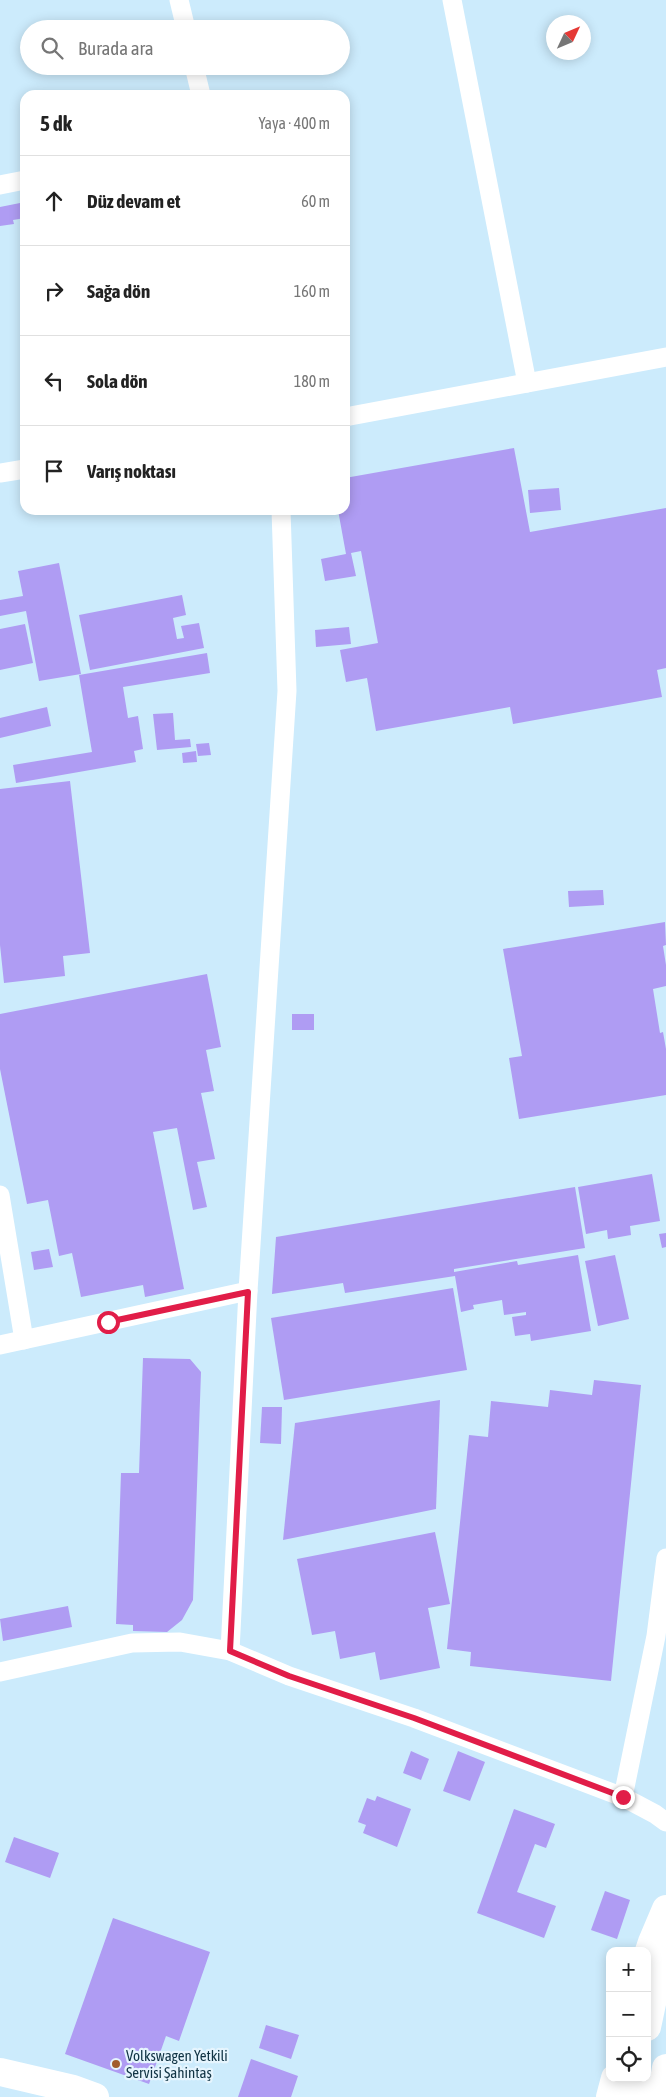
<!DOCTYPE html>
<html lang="tr">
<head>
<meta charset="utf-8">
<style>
	body { margin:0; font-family:"Asap Condensed",sans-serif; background:#f2f2f2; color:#222 }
	.controls { position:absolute; right:15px; bottom:15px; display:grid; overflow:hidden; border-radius:10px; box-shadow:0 2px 12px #0003 }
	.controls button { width:45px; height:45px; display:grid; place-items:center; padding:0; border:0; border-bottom:1px solid #e0e0e0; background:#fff; color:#222; font:25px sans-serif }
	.compass { position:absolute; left:546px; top:15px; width:45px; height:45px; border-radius:50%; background:#fff; box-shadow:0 2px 12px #0003; rotate:46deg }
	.stop { position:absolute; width:15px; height:15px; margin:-11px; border:4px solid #e11d48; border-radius:50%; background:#fff }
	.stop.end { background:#e11d48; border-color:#fff; box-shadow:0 1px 5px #0008 }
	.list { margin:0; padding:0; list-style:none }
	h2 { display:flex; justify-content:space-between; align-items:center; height:65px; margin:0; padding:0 20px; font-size:21px }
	h2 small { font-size:16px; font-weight:400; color:#767676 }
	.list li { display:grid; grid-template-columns:32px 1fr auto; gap:15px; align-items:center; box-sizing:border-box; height:90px; padding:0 20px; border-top:1px solid #e0e0e0 }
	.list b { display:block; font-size:19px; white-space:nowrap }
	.list em { font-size:16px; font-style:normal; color:#767676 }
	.icon { flex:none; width:28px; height:28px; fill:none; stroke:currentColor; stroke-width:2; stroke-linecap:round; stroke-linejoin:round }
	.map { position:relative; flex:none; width:666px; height:2097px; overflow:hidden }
	.search { position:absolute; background:#fff; box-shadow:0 2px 12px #0003; left:20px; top:20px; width:330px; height:55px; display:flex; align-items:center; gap:12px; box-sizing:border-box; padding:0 18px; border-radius:28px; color:#767676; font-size:19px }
	.panel { position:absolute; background:#fff; box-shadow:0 2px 12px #0003; left:20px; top:90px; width:330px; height:425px; border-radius:15px }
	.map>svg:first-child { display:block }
	.building { fill:#af9cf3 }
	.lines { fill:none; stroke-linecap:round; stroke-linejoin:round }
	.street { stroke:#fff; stroke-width:19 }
	.highway { stroke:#fff; stroke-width:28 }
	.route { stroke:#e11d48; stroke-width:6 }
	.poi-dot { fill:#a15d2d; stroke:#e6f5fe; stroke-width:2 }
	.labels { text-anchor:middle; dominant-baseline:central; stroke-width:4.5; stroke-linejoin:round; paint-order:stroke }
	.poi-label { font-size:15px; fill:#103344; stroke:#e6f5fe; text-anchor:start }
</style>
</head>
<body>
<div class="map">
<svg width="666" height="2097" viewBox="0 0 666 2097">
	<rect width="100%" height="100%" fill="#ccebfc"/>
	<g class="building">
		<path d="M25 202V218L13 220 14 224 0 226V207Z"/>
		<path d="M514 448 530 532 666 508V668L657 670 662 697 513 724 510 707 376 731 367 678 346 682 340 650 378 643 361 551 351 553 356 576 325 581 321 559 346 554 338 510H345V478Z"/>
		<path d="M559 488 561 510 530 513 528 490Z"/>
		<path d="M59 563 81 674 39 681 26 611 0 616V600L23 596 18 571Z"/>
		<path d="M182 595 186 615 173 618 177 639 184 638 181 626 199 623 204 648 90 670 79 615Z"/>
		<path d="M25 624 33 663 0 670V629Z"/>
		<path d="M349 627 351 644 316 647 315 630Z"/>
		<path d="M207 653 210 673 123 687 128 718 138 716 143 749 134 751 136 762 16 783 13 765 92 752 79 675Z"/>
		<path d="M47 707 51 726 0 738V718Z"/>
		<path d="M173 713 175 740 190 739 191 747 157 750 153 714Z"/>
		<path d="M209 743 211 755 198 756 196 744Z"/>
		<path d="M196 751 197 762 183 763 182 753Z"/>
		<path d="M70 781 90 953 63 956 65 976 4 983 0 945V789Z"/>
		<path d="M603 890 604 905 569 907 568 891Z"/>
		<path d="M665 922 666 945 663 946 666 965V986L653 989 660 1033 663 1032 666 1049V1095L519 1119 509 1058 522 1056 503 949Z"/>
		<path d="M207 974 221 1047 206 1050 214 1091 201 1093 215 1159 197 1162 207 1207 193 1210 177 1128 153 1132 184 1289 145 1297 143 1285 81 1297 72 1253 59 1256 48 1200 27 1204 0 1069V1014Z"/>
		<rect x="292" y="1014" width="22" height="16"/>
		<path d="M652 1174 660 1221 630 1226 631 1235 608 1239 607 1230 586 1234 578 1187Z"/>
		<path d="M575 1187 585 1248 454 1269V1272L517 1261 518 1265 578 1255 591 1331 531 1341 530 1334 515 1336 512 1317 526 1315V1312L504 1315 502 1300 473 1305 474 1309 461 1312 455 1276 345 1293 343 1283 272 1294 276 1237Z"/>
		<path d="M666 1233V1247L662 1248 659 1234Z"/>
		<path d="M49 1249 53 1267 34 1270 31 1252Z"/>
		<path d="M615 1255 629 1319 598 1326 585 1261Z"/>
		<path d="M453 1288 467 1370 284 1400 271 1318Z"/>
		<path d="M143 1358 190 1359 201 1372 193 1600 182 1620 167 1632 133 1631V1625L116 1624 121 1473H139Z"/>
		<path d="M594 1380 641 1385 611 1681 470 1666 471 1652 447 1649 469 1435 488 1437 491 1401 548 1407 550 1390 592 1395Z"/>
		<path d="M440 1400 436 1509 283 1540 295 1423Z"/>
		<path d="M262 1407H282L281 1444 260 1443Z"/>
		<path d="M435 1532 450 1604 428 1608 440 1668 380 1680 375 1652 340 1659 335 1631 312 1635 297 1559Z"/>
		<path d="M68 1606 72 1627 3 1641 0 1619Z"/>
		<path d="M411 1751 429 1759 421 1780 403 1773Z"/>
		<path d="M458 1751 485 1762 470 1801 443 1791Z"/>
		<path d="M377 1796 411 1809 397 1847 363 1833 366 1825 358 1822 367 1798 375 1801Z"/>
		<path d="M514 1809 555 1824 546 1848 535 1844 517 1892 556 1906 544 1938 477 1913Z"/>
		<path d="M14 1837 59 1853 50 1878 5 1862Z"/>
		<path d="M605 1891 630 1900 617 1939 591 1930Z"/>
		<path d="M113 1918 210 1952 179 2041 166 2036 149 2084 65 2054Z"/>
		<path d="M266 2025 299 2035 291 2059 259 2048Z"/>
		<path d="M251 2059 298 2076 291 2097H238Z"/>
	</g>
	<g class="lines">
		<g class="street">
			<path d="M179 0 186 29"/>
			<path d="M452 0 527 383"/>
			<path d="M194 66 201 95"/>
			<path d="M0 185 25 180"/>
			<path d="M345 417 666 357"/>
			<path d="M0 473 25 469"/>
			<path d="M0 1195 24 1340"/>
			<path d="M0 1345 248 1291"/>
			<path d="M230 1651 248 1291 287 691 281 510"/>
			<path d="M0 1672 132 1643 180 1642 230 1651 289 1676 414 1718 623 1797 655 1814 666 1822"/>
			<path d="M623 1797 656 1636 666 1558"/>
		</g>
		<g class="highway">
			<path d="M648 1954 652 1942 666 1909"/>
			<path d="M647 2027 666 1938"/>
			<path d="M0 2072 73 2089 95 2097"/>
			<path d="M610 2097 615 2078"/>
			<path d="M633 2097 637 2078"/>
			<path d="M661 2097 666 2068"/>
		</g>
	</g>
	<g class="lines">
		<path class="route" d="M108 1322 248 1292 230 1651 289 1676 414 1718 623 1797"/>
	</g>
	<circle class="poi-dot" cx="116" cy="2064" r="5"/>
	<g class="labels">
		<g class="poi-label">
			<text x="126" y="2055">Volkswagen Yetkili<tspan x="126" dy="17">Servisi Şahintaş</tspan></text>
		</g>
	</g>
</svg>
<div class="controls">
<button>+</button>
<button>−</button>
<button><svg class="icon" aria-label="locate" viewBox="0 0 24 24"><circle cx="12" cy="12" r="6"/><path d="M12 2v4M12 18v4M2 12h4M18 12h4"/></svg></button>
</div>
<svg class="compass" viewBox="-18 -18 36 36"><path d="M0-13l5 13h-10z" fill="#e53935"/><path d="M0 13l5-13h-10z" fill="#767676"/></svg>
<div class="stop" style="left:108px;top:1322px"></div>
<div class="stop end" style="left:623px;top:1797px"></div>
<div class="search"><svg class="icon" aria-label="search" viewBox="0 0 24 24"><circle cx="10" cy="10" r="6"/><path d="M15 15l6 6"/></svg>Burada ara</div>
<section class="panel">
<h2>5 dk<small>Yaya · 400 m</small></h2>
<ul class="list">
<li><svg class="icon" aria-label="ahead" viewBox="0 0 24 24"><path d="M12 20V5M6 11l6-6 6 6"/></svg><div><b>Düz devam et</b></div><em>60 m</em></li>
<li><svg class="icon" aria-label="right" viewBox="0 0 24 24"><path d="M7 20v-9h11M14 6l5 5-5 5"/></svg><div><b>Sağa dön</b></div><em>160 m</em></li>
<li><svg class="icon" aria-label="left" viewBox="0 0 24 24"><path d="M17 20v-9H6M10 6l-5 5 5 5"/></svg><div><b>Sola dön</b></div><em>180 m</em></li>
<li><svg class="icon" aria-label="arrive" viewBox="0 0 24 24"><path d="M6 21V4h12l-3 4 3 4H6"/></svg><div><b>Varış noktası</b></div></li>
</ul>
</section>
</div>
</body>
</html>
